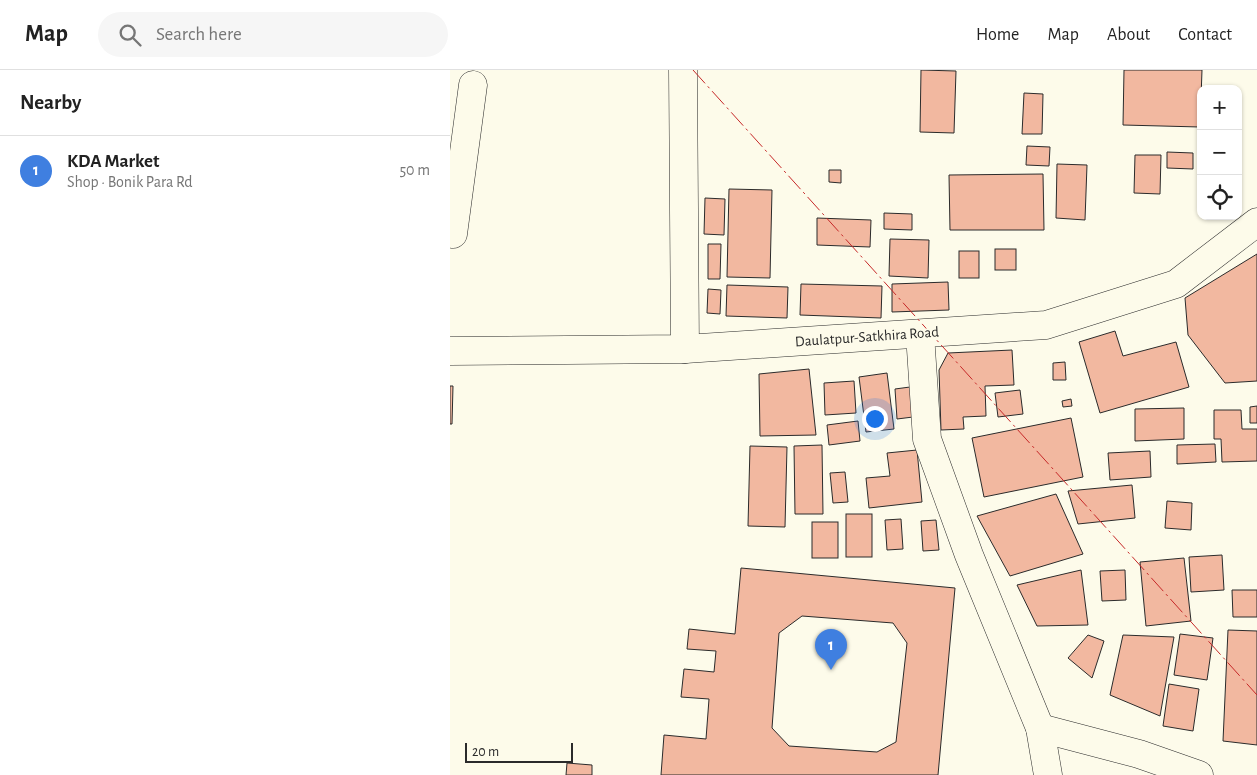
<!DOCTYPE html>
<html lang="en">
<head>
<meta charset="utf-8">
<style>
	body { margin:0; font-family:"Alegreya Sans",sans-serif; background:#f6f6f6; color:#222 }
	.controls { position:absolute; right:15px; top:15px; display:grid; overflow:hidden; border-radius:10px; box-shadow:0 1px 4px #0004 }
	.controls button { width:45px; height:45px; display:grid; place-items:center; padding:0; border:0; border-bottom:1px solid #e0e0e0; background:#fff; color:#222; font:25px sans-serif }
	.scale { position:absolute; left:15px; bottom:12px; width:108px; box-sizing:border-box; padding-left:5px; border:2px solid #2b2b2b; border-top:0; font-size:14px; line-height:18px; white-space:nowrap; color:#2b2b2b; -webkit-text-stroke:4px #fdfbea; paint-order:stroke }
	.you { position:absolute; left:424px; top:348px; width:18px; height:18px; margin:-12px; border:4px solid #fff; border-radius:50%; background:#1a73e8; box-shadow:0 0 0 8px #1a73e833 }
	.badge { display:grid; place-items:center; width:32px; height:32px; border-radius:50%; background:#c62828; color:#fff; font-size:16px; font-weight:700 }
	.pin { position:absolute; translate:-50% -41px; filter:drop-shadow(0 1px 2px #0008) }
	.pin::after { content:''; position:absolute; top:26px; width:18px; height:15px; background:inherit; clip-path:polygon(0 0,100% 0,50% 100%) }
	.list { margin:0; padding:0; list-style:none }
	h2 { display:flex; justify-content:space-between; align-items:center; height:65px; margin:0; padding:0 20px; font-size:21px }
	h2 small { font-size:16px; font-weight:400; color:#767676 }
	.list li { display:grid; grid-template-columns:32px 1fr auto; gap:15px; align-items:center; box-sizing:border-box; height:70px; padding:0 20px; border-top:1px solid #e0e0e0 }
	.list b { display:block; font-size:19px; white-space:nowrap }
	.list p { margin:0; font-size:16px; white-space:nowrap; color:#767676 }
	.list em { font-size:16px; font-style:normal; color:#767676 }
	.icon { flex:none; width:28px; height:28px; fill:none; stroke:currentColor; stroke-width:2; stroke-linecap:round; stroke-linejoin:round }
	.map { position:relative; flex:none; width:807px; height:705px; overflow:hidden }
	header { display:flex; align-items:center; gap:30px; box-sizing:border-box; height:70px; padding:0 25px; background:#fff; border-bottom:1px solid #e0e0e0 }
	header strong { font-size:24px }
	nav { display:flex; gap:28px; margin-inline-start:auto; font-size:18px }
	.search { width:350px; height:45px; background:#f6f6f6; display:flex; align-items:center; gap:12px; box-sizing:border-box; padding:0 18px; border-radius:28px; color:#767676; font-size:19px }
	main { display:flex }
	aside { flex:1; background:#fff }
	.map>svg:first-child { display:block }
	.building { fill:#f2b8a0; stroke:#2b2b2b; fill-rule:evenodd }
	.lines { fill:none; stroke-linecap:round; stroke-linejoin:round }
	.minor-casing { stroke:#2b2b2b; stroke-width:29 }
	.major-casing { stroke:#2b2b2b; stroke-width:29 }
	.minor { stroke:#fdfbea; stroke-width:28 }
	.major { stroke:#fdfbea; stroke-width:28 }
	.power { stroke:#c62828; stroke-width:1; stroke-dasharray:18 4 2.5 4; stroke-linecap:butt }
	.labels { text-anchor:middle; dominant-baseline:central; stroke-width:4; stroke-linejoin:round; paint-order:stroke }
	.street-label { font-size:15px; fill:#2b2b2b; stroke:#fdfbea }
</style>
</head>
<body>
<header>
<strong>Map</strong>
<div class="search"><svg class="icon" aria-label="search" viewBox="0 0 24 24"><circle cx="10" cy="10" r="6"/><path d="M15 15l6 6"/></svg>Search here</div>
<nav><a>Home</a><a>Map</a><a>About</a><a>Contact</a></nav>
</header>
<main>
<aside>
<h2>Nearby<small></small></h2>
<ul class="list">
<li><span class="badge" style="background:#3f7fe0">1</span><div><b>KDA Market</b><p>Shop · Bonik Para Rd</p></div><em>50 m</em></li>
</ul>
</aside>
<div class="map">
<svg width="807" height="705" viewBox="0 0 807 705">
	<rect width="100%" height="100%" fill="#fdfbea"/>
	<g class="building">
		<path d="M471 0 506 1 504 63 470 62Z"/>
		<path d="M674 0H752L750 57 673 55Z"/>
		<path d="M574 23 593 24 592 64H572Z"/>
		<path d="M577 76 600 77 599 96 576 95Z"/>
		<path d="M717 82 743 83V99L717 98Z"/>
		<path d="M685 85H711L710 124 684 123Z"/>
		<path d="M607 94 637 95 635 150 606 148Z"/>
		<path d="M379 100H391V113L379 112Z"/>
		<path d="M593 104 594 160H500L499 105Z"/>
		<path d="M279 119 322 120 320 208 277 207Z"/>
		<path d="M255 128 275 129 274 165 254 164Z"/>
		<path d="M434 143 462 144V160L434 159Z"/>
		<path d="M367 148 421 150 420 177 367 175Z"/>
		<path d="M440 169 479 170 478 208 439 206Z"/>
		<path d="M258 174H271L270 209H258Z"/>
		<rect x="545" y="179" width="21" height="21"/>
		<rect x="509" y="181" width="20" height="27"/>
		<path d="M807 184V311L775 313 738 265 735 228Z"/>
		<path d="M498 212 499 240 442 242V214Z"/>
		<path d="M351 214 432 216 431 248 350 245Z"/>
		<path d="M277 215 338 217 337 248 276 246Z"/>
		<path d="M258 219 271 220 270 244 257 243Z"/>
		<path d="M665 261 673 286 726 272 739 317 650 343 629 272Z"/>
		<path d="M562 280 564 315 535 316 536 346 513 347 514 359 491 360 489 300 498 283Z"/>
		<path d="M615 292 616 310H603V293Z"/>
		<path d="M359 299 366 365 310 366 309 304Z"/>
		<path d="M437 303 444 359 416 362 409 307Z"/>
		<path d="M404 311 406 343 375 345 374 313Z"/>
		<path d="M0 316H3L2 354H0Z"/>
		<path d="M460 317 463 347 447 349 445 319Z"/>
		<path d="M570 320 573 344 548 347 545 323Z"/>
		<path d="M621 329 622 336 613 337 612 331Z"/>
		<path d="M807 336V353H800V337Z"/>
		<path d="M734 338V369L685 371V339Z"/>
		<path d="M764 340H791L792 359H807V391L772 392 771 369H764Z"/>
		<path d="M621 348 633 407 534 427 522 368Z"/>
		<path d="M408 351 410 371 379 375 377 355Z"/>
		<path d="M765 374 766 392 727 394V375Z"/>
		<path d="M372 375 373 444H345L344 376Z"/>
		<path d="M300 376 337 377 335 457 298 456Z"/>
		<path d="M467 380 472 432 419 438 416 408 440 406 437 383Z"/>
		<path d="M700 381 701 407 660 410 658 383Z"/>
		<path d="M395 402 398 432 383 433 380 403Z"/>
		<path d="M682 415 685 448 628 454 618 421Z"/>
		<path d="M606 424 633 484 560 506 527 446Z"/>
		<path d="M717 431 742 433 741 460 715 458Z"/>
		<rect x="396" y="444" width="26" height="43"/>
		<path d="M451 449 453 479 437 480 435 450Z"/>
		<path d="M486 450 489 480 473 481 471 451Z"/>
		<rect x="362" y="452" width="26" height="36"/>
		<path d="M772 485 774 520 741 522 739 487Z"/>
		<path d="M734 488 741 551 696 556 690 492Z"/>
		<path d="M291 498 505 518 488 705H211L214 665 256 669 259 629 231 627 234 599 264 602 266 581 237 579 239 559 285 564ZM352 546 443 553 457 573 446 672 427 682 339 676 322 658 329 563Z"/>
		<path d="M631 500 638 555 587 556 567 515Z"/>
		<path d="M675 500 676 530 652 531 650 501Z"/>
		<path d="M782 520H807V547H783Z"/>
		<path d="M778 560 807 561V675L773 671Z"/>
		<path d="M730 564 763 568 757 610 724 605Z"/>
		<path d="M638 565 654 571 642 608 618 588Z"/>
		<path d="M673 565 724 567 710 646 660 625Z"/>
		<path d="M719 614 749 619 743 661 713 656Z"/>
		<path d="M117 693 142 695V705H116Z"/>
	</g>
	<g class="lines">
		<defs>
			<g id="minor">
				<path d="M233 0 235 279"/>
				<path d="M0 163 3 164 23 15"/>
				<path d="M470 264 477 369 519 485 590 658 598 705"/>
				<path d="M590 658 689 684 749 705"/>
			</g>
			<path id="major" d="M0 281 235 279 596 255 726 214 807 152"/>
		</defs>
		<use href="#minor" class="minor-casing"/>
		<use href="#major" class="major-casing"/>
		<use href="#minor" class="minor"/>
		<use href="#major" class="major"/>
		<path class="power" d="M243 0 807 625"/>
	</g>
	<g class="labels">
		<g class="street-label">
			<text transform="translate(417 267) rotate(-4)">Daulatpur-Satkhira Road</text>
		</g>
	</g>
</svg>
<div class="controls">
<button>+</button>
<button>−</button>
<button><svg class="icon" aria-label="locate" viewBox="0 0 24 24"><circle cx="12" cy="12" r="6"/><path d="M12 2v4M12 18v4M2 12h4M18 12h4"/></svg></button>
</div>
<div class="scale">20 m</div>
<div class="you"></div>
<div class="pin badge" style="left:381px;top:600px;background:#3f7fe0">1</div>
</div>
</main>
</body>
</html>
